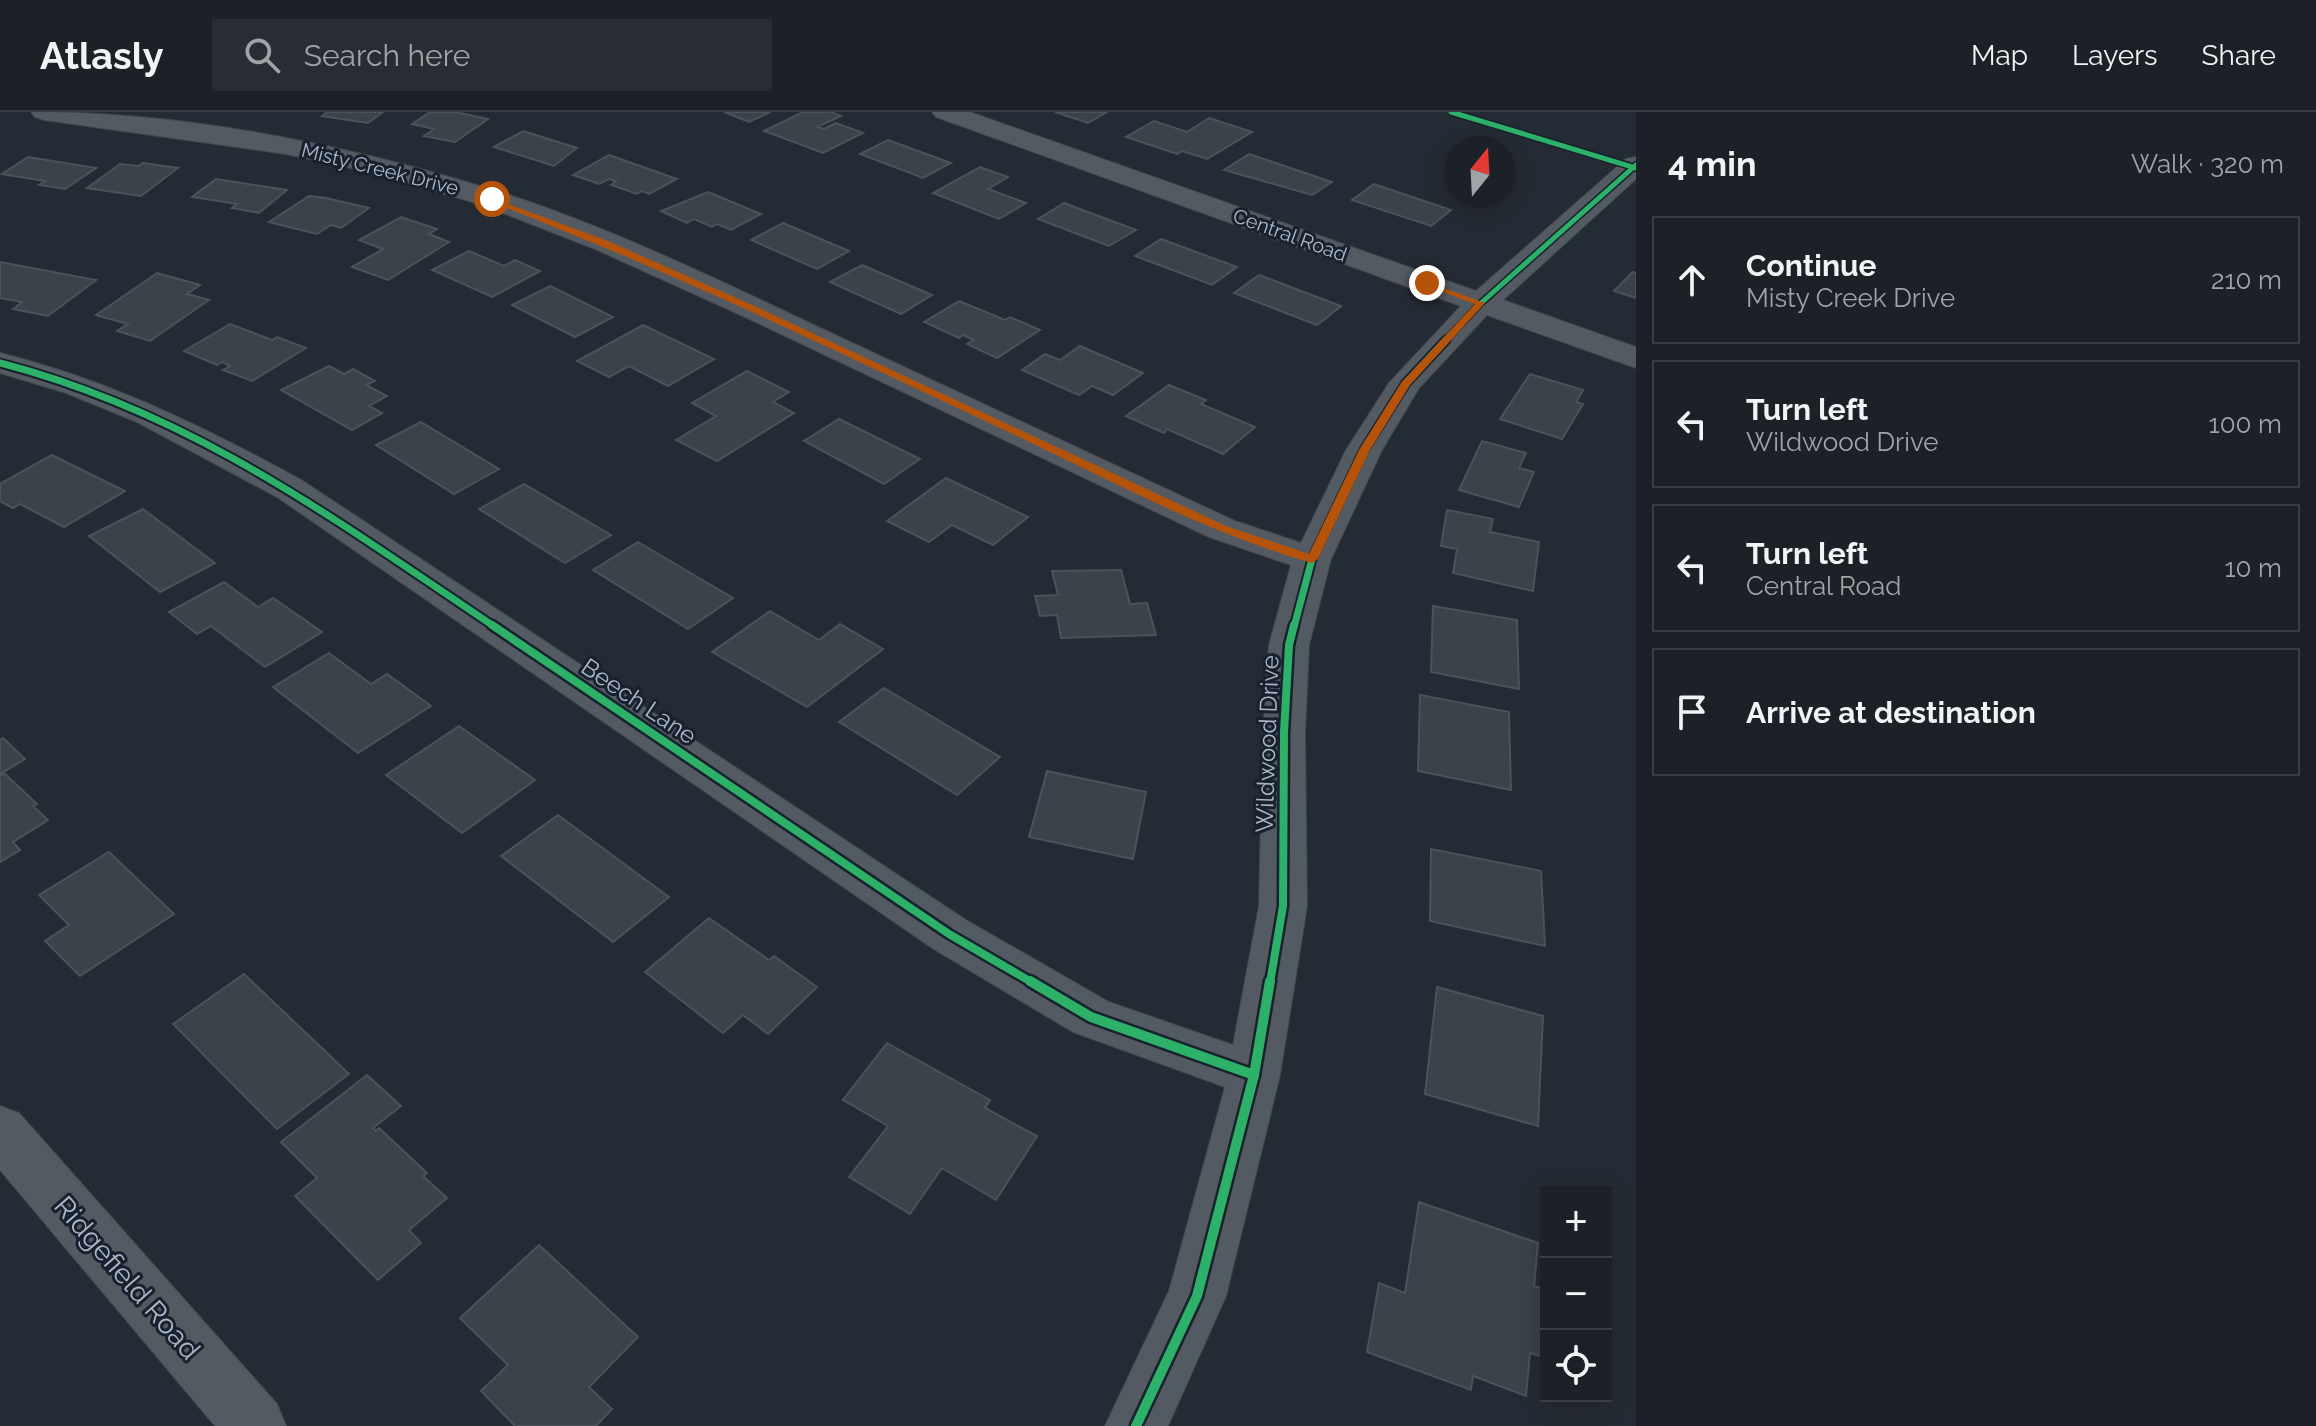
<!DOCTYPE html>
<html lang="en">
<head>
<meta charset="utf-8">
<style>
	body { margin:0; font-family:Raleway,sans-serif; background:#292d33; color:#f1f3f6 }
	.controls { position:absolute; right:24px; bottom:24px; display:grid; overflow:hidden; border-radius:0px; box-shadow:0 4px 20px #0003 }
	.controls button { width:72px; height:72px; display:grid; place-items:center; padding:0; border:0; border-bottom:2px solid #3a3e44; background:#1c2027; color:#f1f3f6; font:40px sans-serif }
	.compass { position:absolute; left:1444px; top:24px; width:72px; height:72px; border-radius:50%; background:#1c2027; box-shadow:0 4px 20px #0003; rotate:18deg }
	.stop { position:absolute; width:24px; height:24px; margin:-18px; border:6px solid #b45309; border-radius:50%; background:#fff }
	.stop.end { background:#b45309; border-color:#fff; box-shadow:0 2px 8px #0008 }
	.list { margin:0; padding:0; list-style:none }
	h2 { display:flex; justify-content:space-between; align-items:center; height:104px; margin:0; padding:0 32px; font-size:34px }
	h2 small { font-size:26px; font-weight:400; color:#a0a3a7 }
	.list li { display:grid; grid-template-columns:52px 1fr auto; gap:24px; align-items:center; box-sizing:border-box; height:128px; margin:0 16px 16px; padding:0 16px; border:2px solid #3a3e44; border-radius:0px }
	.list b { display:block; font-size:30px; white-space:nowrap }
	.list p { margin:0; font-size:26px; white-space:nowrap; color:#a0a3a7 }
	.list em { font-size:26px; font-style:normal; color:#a0a3a7 }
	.icon { flex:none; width:44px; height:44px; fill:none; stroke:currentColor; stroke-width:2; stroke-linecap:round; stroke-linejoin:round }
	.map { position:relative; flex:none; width:1636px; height:1314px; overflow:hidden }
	header { display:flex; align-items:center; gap:48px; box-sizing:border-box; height:112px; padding:0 40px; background:#1c2027; border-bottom:2px solid #3a3e44 }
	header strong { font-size:38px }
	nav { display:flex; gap:44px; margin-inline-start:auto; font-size:28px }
	.search { width:560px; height:72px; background:#292d33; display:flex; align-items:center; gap:20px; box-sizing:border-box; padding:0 28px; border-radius:0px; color:#a0a3a7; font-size:30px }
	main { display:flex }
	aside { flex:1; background:#1c2027 }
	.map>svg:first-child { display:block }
	.building { fill:#3c424a; stroke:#4c525c; stroke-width:2 }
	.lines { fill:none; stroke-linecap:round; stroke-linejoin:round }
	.minor-casing { stroke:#41454c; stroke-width:2 }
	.minor { fill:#545a62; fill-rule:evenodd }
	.cycleway-far3-casing { stroke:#18212e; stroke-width:8 }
	.cycleway-far2-casing { stroke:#18212e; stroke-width:11 }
	.cycleway-far1-casing { stroke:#18212e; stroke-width:13 }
	.cycleway-casing { stroke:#18212e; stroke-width:15 }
	.cycleway-far3 { stroke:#2db169; stroke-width:5 }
	.cycleway-far2 { stroke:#2db169; stroke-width:7 }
	.cycleway-far1 { stroke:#2db169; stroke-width:8 }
	.cycleway { stroke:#2db169; stroke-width:10 }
	.route { fill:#b45309 }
	.labels { text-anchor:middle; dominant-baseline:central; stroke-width:6; stroke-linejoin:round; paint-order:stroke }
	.far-street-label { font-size:20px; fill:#adb7c7; stroke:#18212e }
	.street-label { font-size:24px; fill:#adb7c7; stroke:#18212e }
	.near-street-label { font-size:28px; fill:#adb7c7; stroke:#18212e }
</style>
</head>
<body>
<header>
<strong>Atlasly</strong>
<div class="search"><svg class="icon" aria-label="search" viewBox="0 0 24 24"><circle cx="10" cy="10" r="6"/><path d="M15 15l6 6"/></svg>Search here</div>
<nav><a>Map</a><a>Layers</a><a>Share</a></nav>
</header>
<main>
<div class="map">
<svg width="1636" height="1314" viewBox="0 0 1636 1314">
	<rect width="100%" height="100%" fill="#252b34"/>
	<g class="building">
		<path d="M327 0H383L368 11 322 4Z"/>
		<path d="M430 0H455L488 7 455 30 424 24 434 17 412 12Z"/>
		<path d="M724 0H770L749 10Z"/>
		<path d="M803 0H831L841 4 817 15 824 17 836 11 863 21 823 41 764 19Z"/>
		<path d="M1055 0H1107L1088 11Z"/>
		<path d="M1209 6 1252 20 1207 47 1182 39 1177 42 1126 25 1154 9 1187 20Z"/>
		<path d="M523 19 577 36 554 54 494 35Z"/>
		<path d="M888 28 951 51 923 66 860 42Z"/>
		<path d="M1249 42 1332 70 1312 83 1224 58Z"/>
		<path d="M609 43 677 67 649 82 642 79 637 82 611 73 616 69 609 67 599 72 573 63Z"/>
		<path d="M28 45 96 56 65 77 39 73 45 69 2 62Z"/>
		<path d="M143 51 178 56 141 84 87 76 120 52 139 54Z"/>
		<path d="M980 55 1008 65 988 77 1026 91 999 107 933 81Z"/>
		<path d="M216 67 287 78 259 101 232 96 237 92 192 85Z"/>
		<path d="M1374 72 1451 98 1431 114 1352 88Z"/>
		<path d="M708 80 761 102 731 118 717 112 712 115 694 107 687 111 661 99Z"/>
		<path d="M309 84 326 86 369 96 341 116 331 113 317 122 269 110Z"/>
		<path d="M1064 91 1136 118 1109 134 1038 107Z"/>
		<path d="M401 105 437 117 429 122 449 130 388 168 352 155 383 137 359 128Z"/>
		<path d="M783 111 849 139 817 157 751 128Z"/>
		<path d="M1161 127 1237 155 1212 173 1135 144Z"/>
		<path d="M469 139 504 154 515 148 540 159 492 185 432 158Z"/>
		<path d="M0 150 96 168 48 204 13 197 22 190 0 186Z"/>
		<path d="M862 153 932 183 901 202 830 170Z"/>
		<path d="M1633 160 1636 161V186L1614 179Z"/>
		<path d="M157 161 200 173 187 182 209 188 150 229 117 219 128 212 96 203Z"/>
		<path d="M1259 163 1341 194 1317 213 1234 181Z"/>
		<path d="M550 174 613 205 575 225 512 193Z"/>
		<path d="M959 189 1005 208 1010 205 1040 218 997 246 967 232 974 228 963 223 959 226 924 210Z"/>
		<path d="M230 212 272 228 277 225 306 236 252 269 223 258 230 254 222 250 217 253 184 239Z"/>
		<path d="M643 213 714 247 668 274 629 254 609 265 577 249Z"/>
		<path d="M1080 234 1143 261 1113 283 1092 274 1079 283 1022 258 1045 242 1060 248Z"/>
		<path d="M329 254 344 262 353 257 375 269 366 273 387 284 369 294 382 301 352 318 281 278Z"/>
		<path d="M747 259 789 280 773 290 794 301 717 349 676 328 716 304 692 291Z"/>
		<path d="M1530 262 1583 278 1576 290 1583 292 1562 327 1500 307Z"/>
		<path d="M1169 273 1206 288 1201 292 1255 315 1223 342 1167 317 1164 321 1126 304Z"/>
		<path d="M839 307 920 347 884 372 804 329Z"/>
		<path d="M421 310 499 357 454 382 376 333Z"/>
		<path d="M1482 329 1526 341 1519 356 1534 360 1519 395 1459 378Z"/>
		<path d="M52 343 125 379 64 415 20 392 13 396 0 389V372Z"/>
		<path d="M946 366 1028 405 993 433 952 413 929 430 887 409Z"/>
		<path d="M524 372 611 423 565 451 479 397Z"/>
		<path d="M143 397 215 451 160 480 89 424Z"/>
		<path d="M1447 398 1493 407 1490 420 1539 430 1533 479 1453 461 1457 437 1441 434Z"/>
		<path d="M638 430 733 486 688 517 593 458Z"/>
		<path d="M1121 458 1130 492 1147 491 1156 523 1061 526 1057 503 1040 504 1035 484 1058 483 1052 459Z"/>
		<path d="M224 470 258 495 273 486 322 520 265 555 211 514 197 522 169 500Z"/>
		<path d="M1433 494 1517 508 1519 577 1431 560Z"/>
		<path d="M770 499 819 528 840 512 883 537 807 595 712 540Z"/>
		<path d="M329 541 371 572 387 562 431 594 358 641 273 575Z"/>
		<path d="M884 576 1000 645 957 683 839 610Z"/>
		<path d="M1420 583 1509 600 1511 678 1418 659Z"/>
		<path d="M459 614 535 668 462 721 386 663Z"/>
		<path d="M3 626 25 647 0 662V628Z"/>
		<path d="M1047 659 1146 680 1133 747 1029 725Z"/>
		<path d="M5 662 37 692 33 694 48 708 13 730 20 738 0 750V663Z"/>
		<path d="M558 703 669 785 613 830 501 744Z"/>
		<path d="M1431 737 1541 759 1545 834 1430 809Z"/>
		<path d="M109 740 174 802 80 864 45 829 69 813 39 783Z"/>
		<path d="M709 806 769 848 774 844 817 875 768 922 743 903 723 921 645 860Z"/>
		<path d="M244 862 349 962 277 1017 173 912Z"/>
		<path d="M1437 875 1543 904 1538 1014 1425 982Z"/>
		<path d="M887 931 990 988 985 996 1037 1024 996 1088 942 1056 910 1102 849 1065 888 1014 843 988Z"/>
		<path d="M367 963 401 994 373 1016 376 1019 379 1016 427 1061 423 1064 447 1086 409 1118 421 1131 378 1168 295 1084 317 1066 281 1030Z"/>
		<path d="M1419 1090 1538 1131 1534 1174 1546 1178V1246L1530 1241 1526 1284 1473 1264 1471 1278 1367 1240 1379 1171 1405 1181Z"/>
		<path d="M539 1133 638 1225 589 1275 612 1297 596 1314H515L481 1279 508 1253 460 1206Z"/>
	</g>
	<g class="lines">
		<defs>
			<g id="minor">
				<path d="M31 0C187 0 351 33 500 80 624 120 743 180 861 235 986 293 1110 351 1235 409L1301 431 1346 338 1389 271 1461 194 936 5 932 0H970L1476 179 1626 47 1636 45V67L1503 188 1636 235V256L1487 203 1419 276 1382 338 1331 447 1309 533 1305 620 1307 794 1280 963 1226 1184 1168 1314H1105L1169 1179 1225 975 1073 920 932 836 277 385 137 310 66 281 0 261V241C109 268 205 315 303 369L966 808 1109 890 1233 933 1259 794 1263 620 1269 533 1291 453 1209 425 745 205 595 137 482 93 374 61 286 42 44 8 35 5Z"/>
				<path d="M0 994 19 1001 277 1292 286 1314H215L0 1058Z"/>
			</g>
		</defs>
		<use href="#minor" class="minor-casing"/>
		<use href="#minor" class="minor"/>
		<defs>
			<g id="cycleway-far3">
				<path d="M1451 0 1636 56"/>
				<path d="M1444 230 1481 191 1636 53"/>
			</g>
			<g id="cycleway-far2">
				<path d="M0 251C192 301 334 407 495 515"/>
				<path d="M1294 515 1312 447 1364 338 1406 271 1446 228"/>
			</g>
			<g id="cycleway-far1">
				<path d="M492 513 949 822 1033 871"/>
				<path d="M1270 871 1283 794 1284 620 1289 533 1294 513"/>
			</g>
			<g id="cycleway">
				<path d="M1030 869 1091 905 1254 963"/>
				<path d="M1136 1314 1197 1184 1254 963 1270 869"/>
			</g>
		</defs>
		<use href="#cycleway-far3" class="cycleway-far3-casing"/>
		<use href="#cycleway-far2" class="cycleway-far2-casing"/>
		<use href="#cycleway-far1" class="cycleway-far1-casing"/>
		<use href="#cycleway" class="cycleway-casing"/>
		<use href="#cycleway-far3" class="cycleway-far3"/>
		<use href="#cycleway-far2" class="cycleway-far2"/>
		<use href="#cycleway-far1" class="cycleway-far1"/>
		<use href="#cycleway" class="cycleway"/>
	</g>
	<path class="route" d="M489 85 608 129 759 196 1226 414 1309 442 1359 338 1401 271 1475 192 1424 173V169L1485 191 1410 273 1370 338 1318 447 1312 451C1203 420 1102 364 1000 316 831 236 663 156 489 89Z"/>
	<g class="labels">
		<g class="far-street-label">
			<text transform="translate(380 57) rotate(14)">Misty Creek Drive</text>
			<text transform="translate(1290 123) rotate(20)">Central Road</text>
		</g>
		<g class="street-label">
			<text transform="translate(639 589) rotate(34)">Beech Lane</text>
			<text transform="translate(1267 632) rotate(-88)">Wildwood Drive</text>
		</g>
		<g class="near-street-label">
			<text transform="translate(127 1166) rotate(49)">Ridgefield Road</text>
		</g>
	</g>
</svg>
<div class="controls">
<button>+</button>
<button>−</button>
<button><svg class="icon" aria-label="locate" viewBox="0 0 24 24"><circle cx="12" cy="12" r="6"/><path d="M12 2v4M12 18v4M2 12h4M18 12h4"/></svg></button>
</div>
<svg class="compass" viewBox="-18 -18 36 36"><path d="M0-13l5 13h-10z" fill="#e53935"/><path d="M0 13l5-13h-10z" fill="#a0a3a7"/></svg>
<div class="stop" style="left:492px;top:87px"></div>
<div class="stop end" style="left:1427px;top:171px"></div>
</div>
<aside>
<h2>4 min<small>Walk · 320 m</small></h2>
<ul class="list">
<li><svg class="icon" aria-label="ahead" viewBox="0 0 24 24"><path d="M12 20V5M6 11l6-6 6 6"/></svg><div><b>Continue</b><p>Misty Creek Drive</p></div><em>210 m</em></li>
<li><svg class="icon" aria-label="left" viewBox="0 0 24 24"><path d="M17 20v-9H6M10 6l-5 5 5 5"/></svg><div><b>Turn left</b><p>Wildwood Drive</p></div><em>100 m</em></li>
<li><svg class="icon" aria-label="left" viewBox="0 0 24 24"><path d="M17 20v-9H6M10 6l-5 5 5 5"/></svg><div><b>Turn left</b><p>Central Road</p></div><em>10 m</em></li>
<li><svg class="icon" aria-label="arrive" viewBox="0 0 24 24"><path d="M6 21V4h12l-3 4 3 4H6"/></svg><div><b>Arrive at destination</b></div></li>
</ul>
</aside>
</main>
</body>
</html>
